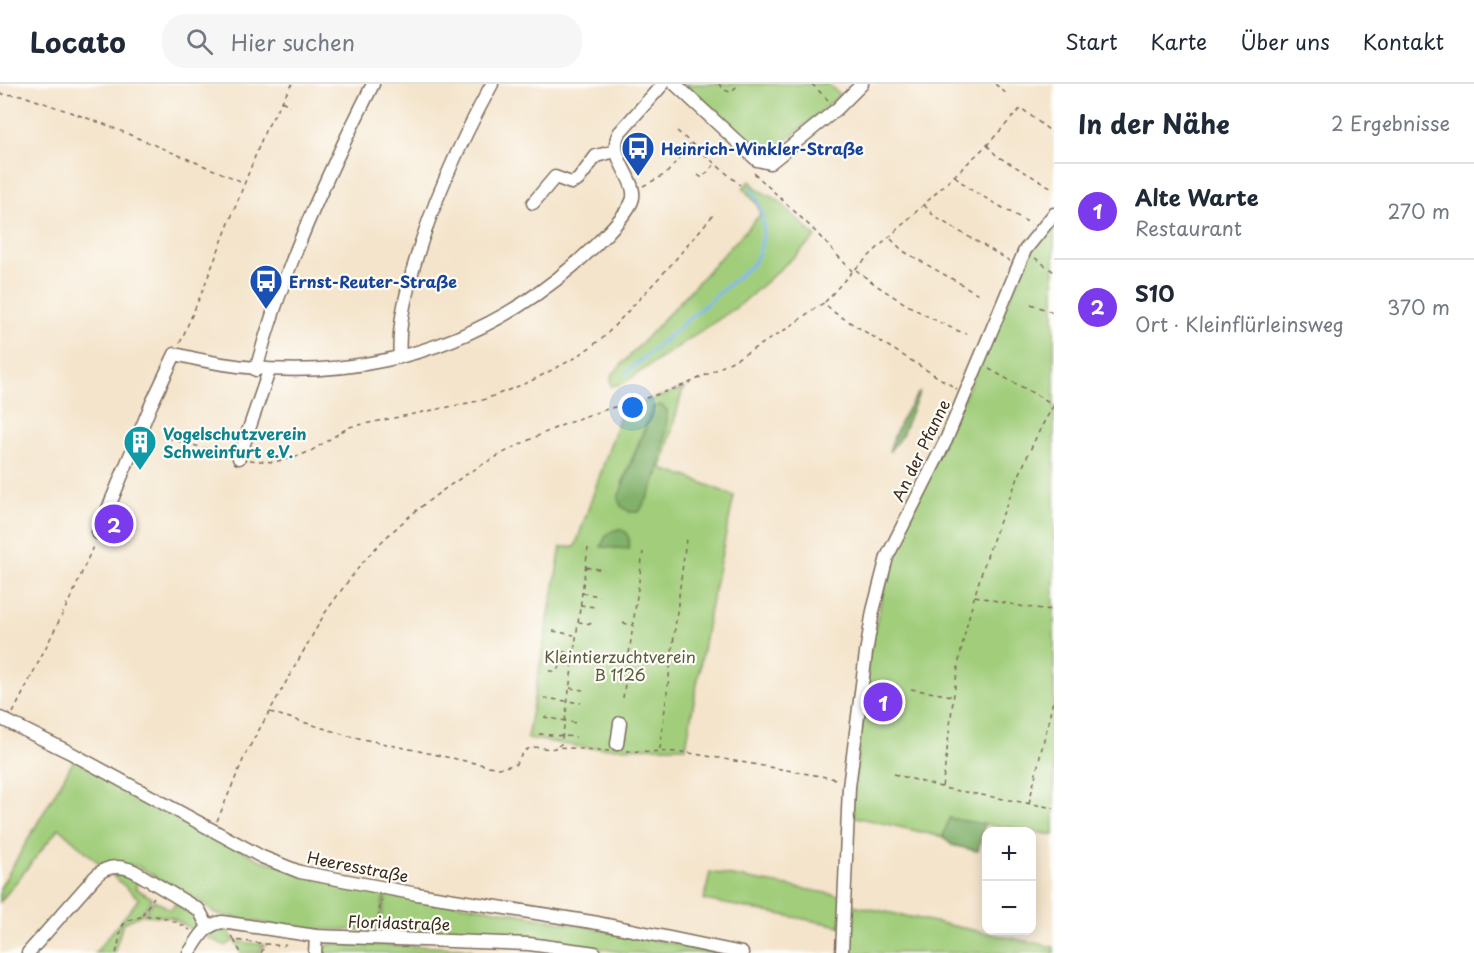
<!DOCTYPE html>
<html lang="de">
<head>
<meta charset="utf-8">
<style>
	body { margin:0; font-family:"Playpen Sans",sans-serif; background:#f6f6f7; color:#1f2937 }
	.controls { position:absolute; right:18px; bottom:18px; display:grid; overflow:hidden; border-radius:12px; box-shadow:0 3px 15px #0003 }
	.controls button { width:54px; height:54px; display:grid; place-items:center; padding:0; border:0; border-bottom:2px solid #e0e1e3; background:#fff; color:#1f2937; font:30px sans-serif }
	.you { position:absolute; left:633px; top:324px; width:21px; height:21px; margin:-15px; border:4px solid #fff; border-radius:50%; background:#1a73e8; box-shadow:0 0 0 9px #1a73e833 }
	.badge { display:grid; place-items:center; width:39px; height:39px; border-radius:50%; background:#7c3aed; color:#fff; font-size:20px; font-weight:700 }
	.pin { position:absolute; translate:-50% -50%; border:3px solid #fff; box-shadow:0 2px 6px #0006 }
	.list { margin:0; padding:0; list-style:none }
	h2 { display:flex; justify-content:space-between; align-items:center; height:78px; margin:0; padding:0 24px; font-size:26px }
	h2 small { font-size:20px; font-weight:400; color:#747a83 }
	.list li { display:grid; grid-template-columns:39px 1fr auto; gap:18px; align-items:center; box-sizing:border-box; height:96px; padding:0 24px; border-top:2px solid #e0e1e3 }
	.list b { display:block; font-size:22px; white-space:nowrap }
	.list p { margin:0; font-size:20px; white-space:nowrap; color:#747a83 }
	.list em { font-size:20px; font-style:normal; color:#747a83 }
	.icon { flex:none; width:33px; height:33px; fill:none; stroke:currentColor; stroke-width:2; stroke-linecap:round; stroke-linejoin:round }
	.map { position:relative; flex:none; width:1054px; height:869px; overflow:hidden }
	header { display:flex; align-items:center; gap:36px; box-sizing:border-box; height:84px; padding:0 30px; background:#fff; border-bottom:2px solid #e0e1e3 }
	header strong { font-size:28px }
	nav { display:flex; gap:33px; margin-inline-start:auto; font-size:21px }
	.search { width:420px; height:54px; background:#f6f6f7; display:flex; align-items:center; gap:15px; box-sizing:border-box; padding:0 21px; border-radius:24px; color:#747a83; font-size:22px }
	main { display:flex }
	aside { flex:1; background:#fff }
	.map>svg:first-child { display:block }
	.green { fill:#a2ce7b; stroke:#6e7c4c; stroke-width:1.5; fill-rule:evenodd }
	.forest { fill:#81b16b; stroke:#5e6e44; stroke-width:1.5 }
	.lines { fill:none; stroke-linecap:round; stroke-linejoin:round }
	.stream { stroke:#82b9f1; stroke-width:3 }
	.minor-casing { stroke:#7c6b5b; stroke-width:15 }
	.path { stroke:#7c6b5b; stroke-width:1.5; stroke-dasharray:4.5 4.5; stroke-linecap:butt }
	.minor { stroke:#fff; stroke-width:12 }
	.labels { text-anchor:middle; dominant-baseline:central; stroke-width:4.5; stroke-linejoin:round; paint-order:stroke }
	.transit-label { font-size:16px; font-weight:bold; fill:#164399; stroke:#fdfcf7; text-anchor:start }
	.culture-label { font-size:16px; font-weight:bold; fill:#0d838f; stroke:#fdfcf7; text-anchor:start }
	.street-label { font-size:16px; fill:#3b2a1e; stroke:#fdfcf7 }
	.park-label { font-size:16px; fill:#5a5b3a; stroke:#fdfcf7 }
</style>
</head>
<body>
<header>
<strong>Locato</strong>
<div class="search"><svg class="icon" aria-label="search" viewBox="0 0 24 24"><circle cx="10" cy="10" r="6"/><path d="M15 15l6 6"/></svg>Hier suchen</div>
<nav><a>Start</a><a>Karte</a><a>Über uns</a><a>Kontakt</a></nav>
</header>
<main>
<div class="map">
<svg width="1054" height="869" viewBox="0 0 1054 869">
	<rect width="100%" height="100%" fill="#fdfcf7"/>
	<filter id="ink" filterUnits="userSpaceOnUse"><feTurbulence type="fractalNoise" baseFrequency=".0167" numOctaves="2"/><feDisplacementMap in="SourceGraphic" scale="12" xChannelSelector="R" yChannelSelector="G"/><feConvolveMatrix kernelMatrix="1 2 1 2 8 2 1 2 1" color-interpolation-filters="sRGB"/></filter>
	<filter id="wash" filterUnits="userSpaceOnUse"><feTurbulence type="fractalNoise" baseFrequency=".008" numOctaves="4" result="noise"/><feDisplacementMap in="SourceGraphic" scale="24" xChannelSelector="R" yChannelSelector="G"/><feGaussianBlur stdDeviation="1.35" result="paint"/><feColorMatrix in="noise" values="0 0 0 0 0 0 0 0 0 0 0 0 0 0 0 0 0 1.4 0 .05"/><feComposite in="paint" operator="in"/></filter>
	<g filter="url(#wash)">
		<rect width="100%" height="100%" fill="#f4e4cb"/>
		<g class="green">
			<path d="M685 0H828L840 11 775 66 762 70Z"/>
			<path d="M750 97 757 105 779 117 816 153 740 221 622 300 611 302V292L760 131 757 120 743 104Z"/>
			<path d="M1054 139V751L984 740 978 767 952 761 943 753 851 732 869 570 892 470 1033 163Z"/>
			<path d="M685 304 682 308 662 383 664 386 688 393 734 412 710 525 686 663 588 664 527 654 561 463H575L621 330 619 327ZM661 321 667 326V335L658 392 622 400 653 323Z"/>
			<path d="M74 676 260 776 385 807 377 846 309 845 273 841 216 830 204 820 137 782 101 781 59 744 0 818V804Z"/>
			<path d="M710 788 843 812 841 842 704 816Z"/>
			<path d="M112 791H124L139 797 135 804 152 814 141 831 123 839 114 869H95L139 815Z"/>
			<path d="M387 808 514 829 723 869H624L589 862 531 854 379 846Z"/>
			<path d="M154 816 171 826 175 819 196 832 197 839 193 846 170 833 144 831Z"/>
			<path d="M848 820 1054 863V869H845Z"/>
			<path d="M227 845 234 856 226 862 207 853 218 846Z"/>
			<path d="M235 857 265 861 259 869H241Z"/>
			<path d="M338 859 460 864 471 866V869H321L328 861Z"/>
		</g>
		<g class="forest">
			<path d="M920 307 902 351 889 368C895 345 906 326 920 307Z"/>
			<path d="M661 321 667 326V335C663 371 659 398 639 428H630L621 422 618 414 653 323Z"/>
			<path d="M619 445 626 448 629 455V465L601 463C605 452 608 447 619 445Z"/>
			<path d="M949 734 984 740 978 767 952 761 943 753Z"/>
		</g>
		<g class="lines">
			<path class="stream" d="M626 289 754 179C768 154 766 127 751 104"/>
		</g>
	</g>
	<g filter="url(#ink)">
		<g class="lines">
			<defs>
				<g id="minor">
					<path d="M675 0 757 76 770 79 837 25 862 0"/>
					<path d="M533 119 555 93 571 99 578 96 596 72 616 67"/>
					<path d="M400 273C398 248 403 224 409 200 427 129 457 64 492 0"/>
					<path d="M256 286C282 187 327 91 373 0"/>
					<path d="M239 374 269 287"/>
					<path d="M98 449 151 321 175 270C318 307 461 279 574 181 588 169 626 133 632 117 640 98 606 73 619 49L663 0"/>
					<path d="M0 634 69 668 262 773 300 788 417 810 598 839 742 869"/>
					<path d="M617 660 620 639"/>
					<path d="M28 869 95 793C106 781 120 781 134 787L199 826 208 843"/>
					<path d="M189 869C199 855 204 841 222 838L316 852 529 860 595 869"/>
					<path d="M315 869 316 852"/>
					<path d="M842 869 849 703 866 569 873 527 887 473 946 356 1025 166 1054 130"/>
				</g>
			</defs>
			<use href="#minor" class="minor-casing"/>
			<g class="path">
				<path d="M719 0 724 6 730 8 740 0"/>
				<path d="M812 0 828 16"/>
				<path d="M995 0 1008 11"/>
				<path d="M0 10 21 11 104 40 243 98"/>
				<path d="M282 17 290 22"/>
				<path d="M677 47 740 101"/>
				<path d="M987 61 997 72 1054 105"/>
				<path d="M666 65 677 74"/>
				<path d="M754 89 812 144 852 187"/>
				<path d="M698 91 702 94 714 81"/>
				<path d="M955 92 968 104 1031 140"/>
				<path d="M643 102 666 90 690 60"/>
				<path d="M924 121 935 133 1010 177"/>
				<path d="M891 155 903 167 982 212"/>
				<path d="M1035 174 1054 188"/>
				<path d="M856 186C886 210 930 236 966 250"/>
				<path d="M825 218 850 190 987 61 1021 24 1054 50"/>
				<path d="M1031 220 1054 229"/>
				<path d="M180 259 202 208 265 47 292 0"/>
				<path d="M989 285 1053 320"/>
				<path d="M168 354 228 371"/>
				<path d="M250 376 273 378 293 374 311 367 349 343 483 316 529 298 575 274 603 254 669 183 713 131"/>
				<path d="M586 483 604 486"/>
				<path d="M582 509 600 512"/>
				<path d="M975 512 1024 523 1054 526"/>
				<path d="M580 521 595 523"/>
				<path d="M578 538 593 540"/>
				<path d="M623 539 632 541"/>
				<path d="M553 547 574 551"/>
				<path d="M554 566 573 570"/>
				<path d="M574 572 590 574"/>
				<path d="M549 587H556L563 579 570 585"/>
				<path d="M570 604 583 606"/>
				<path d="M911 605 952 612"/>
				<path d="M544 614 581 619"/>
				<path d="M623 614 643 468"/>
				<path d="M270 628 349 652 498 684 515 681C519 676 522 668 528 665 537 660 548 668 557 663L609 667"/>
				<path d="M13 629 75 505 94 460"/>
				<path d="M544 633 576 639"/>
				<path d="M539 650 576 653"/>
				<path d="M558 662 561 660 565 637 588 464"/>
				<path d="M660 665 686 455"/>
				<path d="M626 667 684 668 837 695"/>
				<path d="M894 690 948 705 1054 724"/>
				<path d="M942 703C949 658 952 612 961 567 973 509 992 453 1016 399 1027 372 1039 345 1054 321"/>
				<path d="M1029 719 1054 613"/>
				<path d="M217 737 246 669 325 529C345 501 366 471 392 448 445 398 510 361 578 335 615 321 654 314 691 298 724 283 756 264 786 245 799 237 810 226 824 219L835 229 957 305"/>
				<path d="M142 831 154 813"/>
				<path d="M377 844 381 816"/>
				<path d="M231 852 234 856 283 862 286 860"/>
				<path d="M234 856 241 869"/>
				<path d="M116 869C119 861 119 849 123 841 126 837 131 835 136 834 156 828 173 835 190 846"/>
				<path d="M261 869 266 860"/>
			</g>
			<use href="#minor" class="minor"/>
		</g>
	</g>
	<defs>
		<symbol id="bus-pin" viewBox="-11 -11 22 30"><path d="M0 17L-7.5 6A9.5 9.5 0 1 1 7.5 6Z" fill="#1a4fb4" stroke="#fdfcf7"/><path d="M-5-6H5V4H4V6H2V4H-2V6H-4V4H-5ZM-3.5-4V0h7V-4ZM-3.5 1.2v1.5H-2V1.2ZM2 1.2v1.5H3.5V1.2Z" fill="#fff"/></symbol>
		<symbol id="building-pin" viewBox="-11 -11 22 30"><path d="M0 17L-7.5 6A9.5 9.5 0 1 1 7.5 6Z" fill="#0f9aa8" stroke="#fdfcf7"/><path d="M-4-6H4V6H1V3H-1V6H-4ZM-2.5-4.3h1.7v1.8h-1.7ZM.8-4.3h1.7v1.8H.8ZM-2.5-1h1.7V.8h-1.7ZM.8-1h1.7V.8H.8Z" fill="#fff"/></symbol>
	</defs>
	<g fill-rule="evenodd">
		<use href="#bus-pin" x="619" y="45" width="38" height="52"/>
		<use href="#bus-pin" x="247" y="178" width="38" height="52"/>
		<use href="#building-pin" x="121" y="339" width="38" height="52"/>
	</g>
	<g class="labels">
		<g class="transit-label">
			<text x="661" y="64">Heinrich-Winkler-Straße</text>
			<text x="289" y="197">Ernst-Reuter-Straße</text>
		</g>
		<g class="culture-label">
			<text x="163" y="349">Vogelschutzverein<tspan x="163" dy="18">Schweinfurt e.V.</tspan></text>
		</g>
		<g class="street-label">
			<text transform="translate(920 366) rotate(-64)">An der Pfanne</text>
			<text transform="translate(358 782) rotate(11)">Heeresstraße</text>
			<text transform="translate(399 838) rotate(2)">Floridastraße</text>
		</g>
		<g class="park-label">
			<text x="620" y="572">Kleintierzuchtverein<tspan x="620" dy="18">B 1126</tspan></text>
		</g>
	</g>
</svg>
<div class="controls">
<button>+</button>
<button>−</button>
</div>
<div class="you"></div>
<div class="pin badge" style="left:883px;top:618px">1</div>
<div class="pin badge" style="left:114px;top:440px">2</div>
</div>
<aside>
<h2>In der Nähe<small>2 Ergebnisse</small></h2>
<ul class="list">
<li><span class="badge">1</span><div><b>Alte Warte</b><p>Restaurant</p></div><em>270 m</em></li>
<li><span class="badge">2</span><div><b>S10</b><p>Ort · Kleinflürleinsweg</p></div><em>370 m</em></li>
</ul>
</aside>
</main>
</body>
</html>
